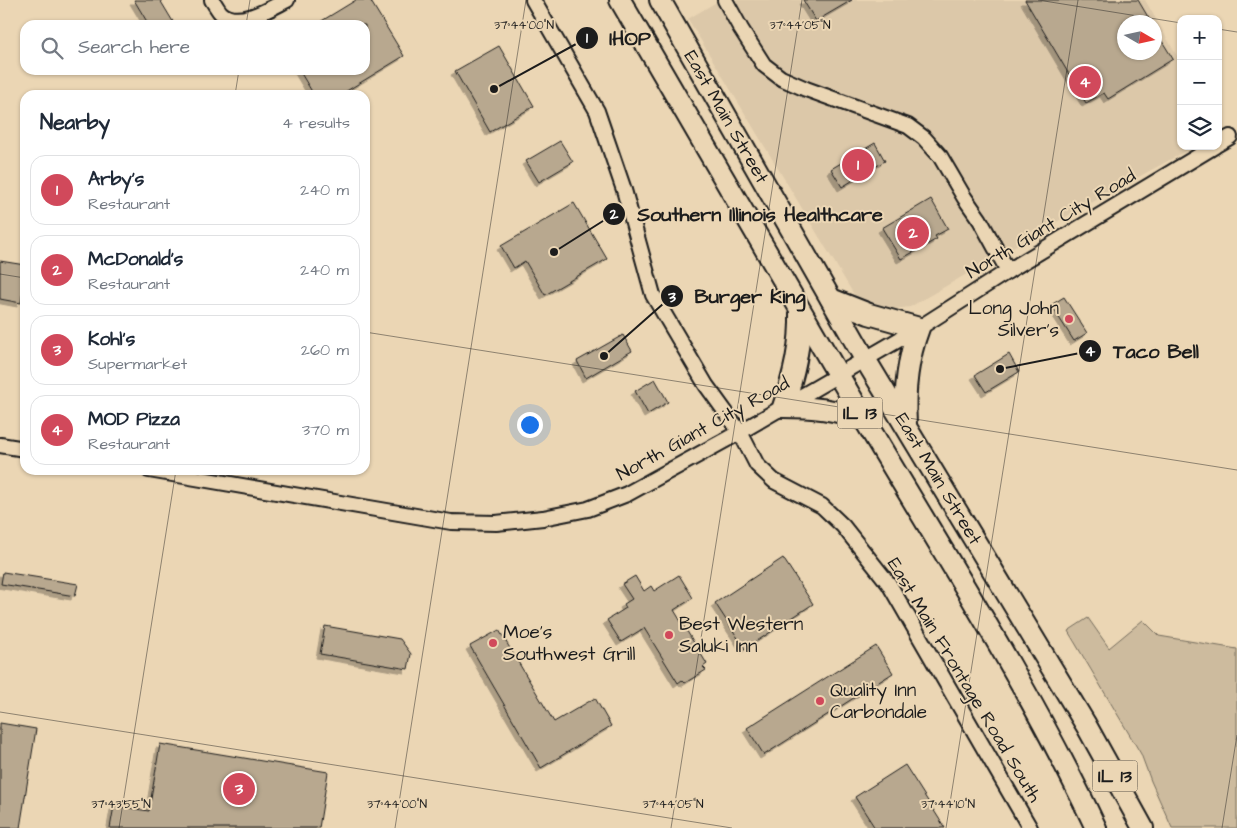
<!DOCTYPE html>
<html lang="en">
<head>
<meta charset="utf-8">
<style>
	body { margin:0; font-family:"Architects Daughter",sans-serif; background:#f2f2f3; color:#1f2937 }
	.controls { position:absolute; right:15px; top:15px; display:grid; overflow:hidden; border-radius:10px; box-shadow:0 1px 4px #0004 }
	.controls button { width:45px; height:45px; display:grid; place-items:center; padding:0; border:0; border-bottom:1px solid #e0e1e3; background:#fff; color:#1f2937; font:25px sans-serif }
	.compass { position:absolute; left:1117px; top:15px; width:45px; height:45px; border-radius:50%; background:#fff; box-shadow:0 1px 4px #0004; rotate:99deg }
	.you { position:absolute; left:529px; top:424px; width:18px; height:18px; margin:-12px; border:4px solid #fff; border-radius:50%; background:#1a73e8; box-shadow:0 0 0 8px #1a73e833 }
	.badge { display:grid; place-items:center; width:32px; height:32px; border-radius:50%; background:#d1495b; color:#fff; font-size:16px; font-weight:700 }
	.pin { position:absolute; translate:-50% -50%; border:2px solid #fff; box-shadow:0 1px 5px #0006 }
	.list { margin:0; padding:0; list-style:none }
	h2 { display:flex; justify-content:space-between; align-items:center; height:65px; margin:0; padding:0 20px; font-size:21px }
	h2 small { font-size:16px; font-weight:400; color:#747a83 }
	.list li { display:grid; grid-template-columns:32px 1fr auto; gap:15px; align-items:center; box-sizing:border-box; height:70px; margin:0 10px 10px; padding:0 10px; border:1px solid #e0e1e3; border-radius:15px }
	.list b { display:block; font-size:19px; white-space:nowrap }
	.list p { margin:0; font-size:16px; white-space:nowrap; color:#747a83 }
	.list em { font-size:16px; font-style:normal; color:#747a83 }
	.icon { flex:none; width:28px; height:28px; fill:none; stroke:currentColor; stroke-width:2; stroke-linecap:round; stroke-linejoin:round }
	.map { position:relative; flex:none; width:1237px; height:828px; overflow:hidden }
	.search { position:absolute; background:#fff; box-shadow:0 1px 4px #0004; left:20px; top:20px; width:350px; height:55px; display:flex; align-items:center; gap:12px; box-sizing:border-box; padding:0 18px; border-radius:15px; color:#747a83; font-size:19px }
	.panel { position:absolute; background:#fff; box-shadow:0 1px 4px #0004; left:20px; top:90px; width:350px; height:385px; border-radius:15px }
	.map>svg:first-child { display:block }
	.built { fill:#dcc8a9; fill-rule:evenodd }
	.green { fill:#cdbb9e; stroke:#746c5d }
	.building { fill:#b8a88f; stroke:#1c1c1c; filter:url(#shadow) }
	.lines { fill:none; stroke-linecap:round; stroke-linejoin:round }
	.minor-casing { stroke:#1c1c1c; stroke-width:18 }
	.highway-casing { stroke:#1c1c1c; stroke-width:24 }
	.minor { stroke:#ebd6b4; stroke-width:14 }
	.highway { stroke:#ebd6b4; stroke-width:20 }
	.ticks { fill:none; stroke:#1c1c1c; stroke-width:1; stroke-opacity:0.45 }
	.poi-dot { fill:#d1495b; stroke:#ebd6b4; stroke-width:2 }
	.labels { text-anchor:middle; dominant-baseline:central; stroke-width:4; stroke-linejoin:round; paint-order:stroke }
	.shield { fill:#ebd6b4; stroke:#5a544a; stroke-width:1 }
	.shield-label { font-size:18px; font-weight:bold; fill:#1c1c1c }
	.street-label { font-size:19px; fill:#1c1c1c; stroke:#ebd6b4 }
	.poi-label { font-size:19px; fill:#1c1c1c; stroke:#ebd6b4; text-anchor:start }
	.ticks-label { font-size:12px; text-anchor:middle; fill:#1c1c1c; stroke:#ebd6b4; stroke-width:4; stroke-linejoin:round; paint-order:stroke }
	.leader { fill:none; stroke:#1c1c1c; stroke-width:2 }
	.callout-dot { fill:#1c1c1c; stroke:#ebd6b4; stroke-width:2 }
	.mark-label { font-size:15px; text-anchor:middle; font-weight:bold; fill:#fff }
	.callout-label { font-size:20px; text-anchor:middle; font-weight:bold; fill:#1c1c1c; stroke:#ebd6b4; stroke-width:4; stroke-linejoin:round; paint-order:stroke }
</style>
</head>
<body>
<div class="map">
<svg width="1237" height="828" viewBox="0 0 1237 828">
	<defs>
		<filter id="shadow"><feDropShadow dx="-4" dy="4" stdDeviation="0" flood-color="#0004"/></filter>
	</defs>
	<rect width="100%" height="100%" fill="#ebd6b4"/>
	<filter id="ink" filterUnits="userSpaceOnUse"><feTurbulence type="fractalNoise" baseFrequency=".02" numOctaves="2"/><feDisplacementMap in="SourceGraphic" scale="10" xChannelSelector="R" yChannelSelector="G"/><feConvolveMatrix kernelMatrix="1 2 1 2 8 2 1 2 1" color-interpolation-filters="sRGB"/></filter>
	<g filter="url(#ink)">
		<path class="built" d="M720 0H1145L1181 63V146H1195L1049 226 910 307 886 310 861 302 853 293 688 19ZM1124 22H1154V52H1124Z"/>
		<path class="green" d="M1088 618 1109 648 1143 620 1159 636 1237 649V828H1172L1151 781 1141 754 1068 631Z"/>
		<g class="building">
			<path d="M134 0H160L175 25H149Z"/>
			<path d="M356 0H370L404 56 340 95H314L299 70H365V25H315Z"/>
			<path d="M803 0H852L816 21Z"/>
			<path d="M1025 0H1138L1151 22H1124V52H1154V28L1173 59 1108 99 1104 93 1086 103Z"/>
			<path d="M499 46 534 106 490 132 455 71Z"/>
			<path d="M560 141 573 162 539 182 526 161Z"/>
			<path d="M875 143 885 161 842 187 831 169Z"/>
			<path d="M931 199 948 229 935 236 937 239 901 259 882 228Z"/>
			<path d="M574 203 607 259 545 295 525 261 514 268 501 246Z"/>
			<path d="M0 261 25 265V277L21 303 0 299Z"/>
			<path d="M1064 297 1087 333 1074 341 1051 305Z"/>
			<path d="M623 335 632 351 586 378 577 361Z"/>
			<path d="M1009 354 1019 372 986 392 975 375Z"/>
			<path d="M655 379 668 402 648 414 635 391Z"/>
			<path d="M783 558 813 604 745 649 715 603Z"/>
			<path d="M3 572 78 584 75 596 1 584Z"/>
			<path d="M679 575 693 598 674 610 707 664 703 667 706 670 685 683 682 680 678 683 644 628 621 642 607 620 626 608 624 604 632 599 622 584 635 576 644 591 651 586 654 591Z"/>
			<path d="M325 626 400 639 411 654 408 669 320 654Z"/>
			<path d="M499 630 554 722 595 698 611 726 541 768 470 646Z"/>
			<path d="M876 646 893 673 764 755 747 728Z"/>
			<path d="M0 723 36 729 20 828H0Z"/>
			<path d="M160 744 328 772 319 828H110L114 806 149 811Z"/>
			<path d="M905 765 945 828H875L855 797Z"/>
		</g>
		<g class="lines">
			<defs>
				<g id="minor">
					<path d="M212 0C215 4 218 10 221 13 238 29 271 8 287 0"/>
					<path d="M533 0 597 111 624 190 653 295 706 385 740 432 757 465 774 481 822 506 843 526 889 584 1030 828"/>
					<path d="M725 0 741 29 764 65 781 78 806 89 908 126 924 138 940 156 964 197 980 220 1008 271"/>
					<path d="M1218 144 1230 137"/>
					<path d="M0 445 25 449"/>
					<path d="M149 470 451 522 496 523 543 518 588 509 627 494 740 432 919 328 1008 271 1215 146"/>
				</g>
				<g id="highway">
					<path d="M620 0C702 139 782 280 864 419 944 554 1029 686 1096 828"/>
					<path d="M660 0 865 359 1086 725 1143 828"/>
					<path d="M831 299 869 314 919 328C907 360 904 391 906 424"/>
					<path d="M800 311C801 346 794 375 783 407 812 407 837 409 864 420"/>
				</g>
			</defs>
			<use href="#minor" class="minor-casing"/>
			<use href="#highway" class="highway-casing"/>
			<use href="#minor" class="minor"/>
			<use href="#highway" class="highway"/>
		</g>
	</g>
	<path class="ticks" d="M1038 0 1181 23M246 25 250 0M1218 29 1237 32M235 95 239 70M0 274 25 278M365 332 1237 470M0 712 732 828M119 828 176 470M395 828 526 0M671 828 802 0M946 828 1078 0M1222 828 1237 735"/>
	<g class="poi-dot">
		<circle cx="1069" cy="319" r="5"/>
		<circle cx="669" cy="635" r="5"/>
		<circle cx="493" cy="643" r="5"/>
		<circle cx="820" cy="701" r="5"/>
	</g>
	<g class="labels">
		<g class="shield">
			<rect x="837.5" y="397.5" width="45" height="31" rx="4"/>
			<rect x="1092.5" y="760.5" width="45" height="31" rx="4"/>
		</g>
		<g class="shield-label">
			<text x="860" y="413">IL 13</text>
			<text x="1115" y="776">IL 13</text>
		</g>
		<g class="street-label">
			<text transform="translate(726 117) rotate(60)">East Main Street</text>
			<text transform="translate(1051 224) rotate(-31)">North Giant City Road</text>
			<text transform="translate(703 429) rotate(-29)">North Giant City Road</text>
			<text transform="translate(938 479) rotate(59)">East Main Street</text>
			<text transform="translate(964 680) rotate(59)">East Main Frontage Road South</text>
		</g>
		<g class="poi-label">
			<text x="1059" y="308" text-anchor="end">Long John<tspan x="1059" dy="22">Silver's</tspan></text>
			<text x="679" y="624">Best Western<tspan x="679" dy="22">Saluki Inn</tspan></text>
			<text x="503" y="632">Moe's<tspan x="503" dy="22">Southwest Grill</tspan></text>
			<text x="830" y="690">Quality Inn<tspan x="830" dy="22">Carbondale</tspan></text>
		</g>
	</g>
	<g class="ticks-label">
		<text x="524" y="29">37°44'00"N</text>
		<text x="800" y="29">37°44'05"N</text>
		<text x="121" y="808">37°43'55"N</text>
		<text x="397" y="808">37°44'00"N</text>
		<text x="673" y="808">37°44'05"N</text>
		<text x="948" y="808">37°44'10"N</text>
	</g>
	<path class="leader" d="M494 89L587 38M554 252L614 214M604 356L672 296M1000 369L1090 351"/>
	<g class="callout-dot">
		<circle cx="494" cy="89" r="5"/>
		<circle cx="554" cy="252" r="5"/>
		<circle cx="604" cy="356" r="5"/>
		<circle cx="1000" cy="369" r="5"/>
		<circle cx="587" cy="38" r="12"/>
		<circle cx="614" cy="214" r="12"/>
		<circle cx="672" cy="296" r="12"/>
		<circle cx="1090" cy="351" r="12"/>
	</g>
	<g class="mark-label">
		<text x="587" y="43">1</text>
		<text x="614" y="219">2</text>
		<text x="672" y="302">3</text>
		<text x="1090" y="356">4</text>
	</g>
	<g class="callout-label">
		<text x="630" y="45">IHOP</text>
		<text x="760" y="221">Southern Illinois Healthcare</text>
		<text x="750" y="303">Burger King</text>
		<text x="1156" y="358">Taco Bell</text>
	</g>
</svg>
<div class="controls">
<button>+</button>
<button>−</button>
<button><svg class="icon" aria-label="layers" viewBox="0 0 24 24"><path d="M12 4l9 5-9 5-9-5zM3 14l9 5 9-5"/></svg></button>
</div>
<svg class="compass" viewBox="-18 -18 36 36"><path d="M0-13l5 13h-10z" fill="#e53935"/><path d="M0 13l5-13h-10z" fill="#747a83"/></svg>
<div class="you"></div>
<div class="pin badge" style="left:858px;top:165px">1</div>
<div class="pin badge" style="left:913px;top:233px">2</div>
<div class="pin badge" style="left:239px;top:789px">3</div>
<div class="pin badge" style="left:1085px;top:82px">4</div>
<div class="search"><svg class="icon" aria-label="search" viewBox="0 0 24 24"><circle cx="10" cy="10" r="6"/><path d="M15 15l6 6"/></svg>Search here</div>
<section class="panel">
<h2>Nearby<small>4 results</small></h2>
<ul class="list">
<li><span class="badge">1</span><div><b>Arby's</b><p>Restaurant</p></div><em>240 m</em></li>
<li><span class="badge">2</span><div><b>McDonald's</b><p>Restaurant</p></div><em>240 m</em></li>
<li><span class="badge">3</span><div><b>Kohl's</b><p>Supermarket</p></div><em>260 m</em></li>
<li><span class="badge">4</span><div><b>MOD Pizza</b><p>Restaurant</p></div><em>370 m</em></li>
</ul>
</section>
</div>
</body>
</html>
